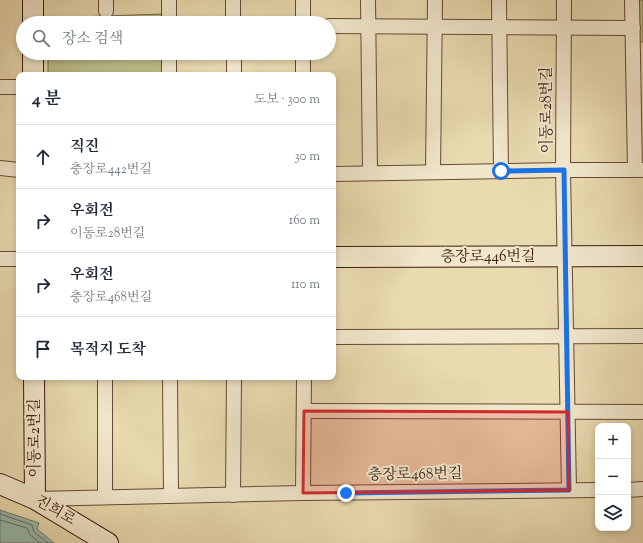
<!DOCTYPE html>
<html lang="ko">
<head>
<meta charset="utf-8">
<style>
	body { margin:0; font-family:"Sorts Mill Goudy","Noto Serif KR",serif; background:#f2f2f3; color:#1f2937 }
	.controls { position:absolute; right:12px; bottom:12px; display:grid; overflow:hidden; border-radius:8px; box-shadow:0 2px 6px #0003 }
	.controls button { width:36px; height:36px; display:grid; place-items:center; padding:0; border:0; border-bottom:1px solid #e0e1e3; background:#fff; color:#1f2937; font:20px sans-serif }
	.stop { position:absolute; width:12px; height:12px; margin:-9px; border:3px solid #1a73e8; border-radius:50%; background:#fff }
	.stop.end { background:#1a73e8; border-color:#fff; box-shadow:0 1px 4px #0008 }
	.list { margin:0; padding:0; list-style:none }
	h2 { display:flex; justify-content:space-between; align-items:center; height:52px; margin:0; padding:0 16px; font-size:17px }
	h2 small { font-size:13px; font-weight:400; color:#747a83 }
	.list li { display:grid; grid-template-columns:26px 1fr auto; gap:12px; align-items:center; box-sizing:border-box; height:64px; padding:0 16px; border-top:1px solid #e0e1e3 }
	.list b { display:block; font-size:15px; white-space:nowrap }
	.list p { margin:0; font-size:13px; white-space:nowrap; color:#747a83 }
	.list em { font-size:13px; font-style:normal; color:#747a83 }
	.icon { flex:none; width:22px; height:22px; fill:none; stroke:currentColor; stroke-width:2; stroke-linecap:round; stroke-linejoin:round }
	.map { position:relative; flex:none; width:643px; height:543px; overflow:hidden }
	.search { position:absolute; background:#fff; box-shadow:0 2px 6px #0003; left:16px; top:16px; width:320px; height:44px; display:flex; align-items:center; gap:10px; box-sizing:border-box; padding:0 14px; border-radius:22px; color:#747a83; font-size:15px }
	.panel { position:absolute; background:#fff; box-shadow:0 2px 6px #0003; left:16px; top:72px; width:320px; height:308px; border-radius:8px }
	.map>svg:first-child { display:block }
	.green { fill:#bbbe88; stroke:#7b6c4a }
	.water { fill:#97baaf; stroke:#727a6e }
	.lines { fill:none; stroke-linecap:round; stroke-linejoin:round }
	.shore { stroke:#696a5e; stroke-width:1 }
	.street-casing { stroke:#664936; stroke-width:16 }
	.secondary-casing { stroke:#3b190d; stroke-width:22 }
	.street { stroke:#f1e7cc; stroke-width:14 }
	.secondary { stroke:#f1e7cc; stroke-width:20 }
	.route { stroke:#1a73e8; stroke-width:5 }
	.marked { fill:#d62828; fill-opacity:0.2; stroke:#d62828; stroke-width:3; stroke-linejoin:round }
	.labels { text-anchor:middle; dominant-baseline:central; stroke-width:4; stroke-linejoin:round; paint-order:stroke }
	.street-label { font-size:15px; fill:#3b190d; stroke:#f1e7cc }
</style>
</head>
<body>
<div class="map">
<svg width="643" height="543" viewBox="0 0 643 543">
	<rect width="100%" height="100%" fill="#e9dab0"/>
	<filter id="stains"><feTurbulence type="fractalNoise" baseFrequency=".005" numOctaves="4"/><feColorMatrix values="0 0 0 0 .2 0 0 0 0 .09 0 0 0 0 .02 0 0 0 .5 -.17"/></filter>
	<radialGradient id="worn" r=".72"><stop offset=".6" stop-color="#630" stop-opacity="0"/><stop offset="1" stop-color="#630" stop-opacity=".3"/></radialGradient>
	<g class="green">
		<path d="M636 0H643V42H637Z"/>
		<path d="M163 14V23H47V18Z"/>
		<rect x="48" y="53" width="116" height="22"/>
	</g>
	<path class="water" d="M0 510 39 523 37 529 54 543H0Z"/>
	<g class="lines">
		<g class="shore">
			<path d="M0 514 32 525 34 532 48 543"/>
			<path d="M0 520 27 528 30 535 40 543"/>
		</g>
		<defs>
			<g id="street">
				<path d="M106 0V11"/>
				<path d="M169 0V23"/>
				<path d="M233 0V23"/>
				<path d="M303 0V23"/>
				<path d="M368 0 370 173"/>
				<path d="M499 0 501 171"/>
				<path d="M564 0 563 170 569 490"/>
				<path d="M632 0 635 170"/>
				<path d="M329 26 633 28"/>
				<path d="M169 53V75"/>
				<path d="M234 53V75"/>
				<path d="M303 53V75"/>
				<path d="M0 87H19"/>
				<path d="M0 168 19 170"/>
				<path d="M433 172 435 0"/>
				<path d="M333 174 563 170H643"/>
				<path d="M0 259H19"/>
				<path d="M333 337 643 336"/>
				<path d="M105 377V497"/>
				<path d="M170 377 171 496"/>
				<path d="M304 411 643 412"/>
				<path d="M628 490 643 489"/>
				<path d="M303 493 304 377"/>
				<path d="M233 495 234 377"/>
				<path d="M35 499 303 493 598 490"/>
			</g>
			<g id="secondary">
				<path d="M33 0V23"/>
				<path d="M33 53V75"/>
				<path d="M333 257 643 256"/>
				<path d="M34 377 35 499"/>
				<path d="M0 484 35 499 108 543"/>
			</g>
		</defs>
		<use href="#street" class="street-casing"/>
		<use href="#secondary" class="secondary-casing"/>
		<use href="#street" class="street"/>
		<use href="#secondary" class="secondary"/>
	</g>
	<g class="lines">
		<path class="route" d="M346 493 569 490 564 170 501 171"/>
	</g>
	<path class="marked" d="M304 411 568 412 569 490 303 493Z"/>
	<g class="labels">
		<g class="street-label">
			<text transform="translate(547 110) rotate(-90)">이동로28번길</text>
			<text x="488" y="257">충장로446번길</text>
			<text transform="translate(35 438) rotate(-90)">이동로2번길</text>
			<text transform="translate(415 475) rotate(-1)">충장로468번길</text>
			<text transform="translate(55 511) rotate(30)">진희로</text>
		</g>
	</g>
	<rect width="100%" height="100%" filter="url(#stains)"/>
	<rect width="100%" height="100%" fill="url(#worn)"/>
</svg>
<div class="controls">
<button>+</button>
<button>−</button>
<button><svg class="icon" aria-label="layers" viewBox="0 0 24 24"><path d="M12 4l9 5-9 5-9-5zM3 14l9 5 9-5"/></svg></button>
</div>
<div class="stop" style="left:501px;top:171px"></div>
<div class="stop end" style="left:346px;top:493px"></div>
<div class="search"><svg class="icon" aria-label="search" viewBox="0 0 24 24"><circle cx="10" cy="10" r="6"/><path d="M15 15l6 6"/></svg>장소 검색</div>
<section class="panel">
<h2>4 분<small>도보 · 300 m</small></h2>
<ul class="list">
<li><svg class="icon" aria-label="ahead" viewBox="0 0 24 24"><path d="M12 20V5M6 11l6-6 6 6"/></svg><div><b>직진</b><p>충장로442번길</p></div><em>30 m</em></li>
<li><svg class="icon" aria-label="right" viewBox="0 0 24 24"><path d="M7 20v-9h11M14 6l5 5-5 5"/></svg><div><b>우회전</b><p>이동로28번길</p></div><em>160 m</em></li>
<li><svg class="icon" aria-label="right" viewBox="0 0 24 24"><path d="M7 20v-9h11M14 6l5 5-5 5"/></svg><div><b>우회전</b><p>충장로468번길</p></div><em>110 m</em></li>
<li><svg class="icon" aria-label="arrive" viewBox="0 0 24 24"><path d="M6 21V4h12l-3 4 3 4H6"/></svg><div><b>목적지 도착</b></div></li>
</ul>
</section>
</div>
</body>
</html>
